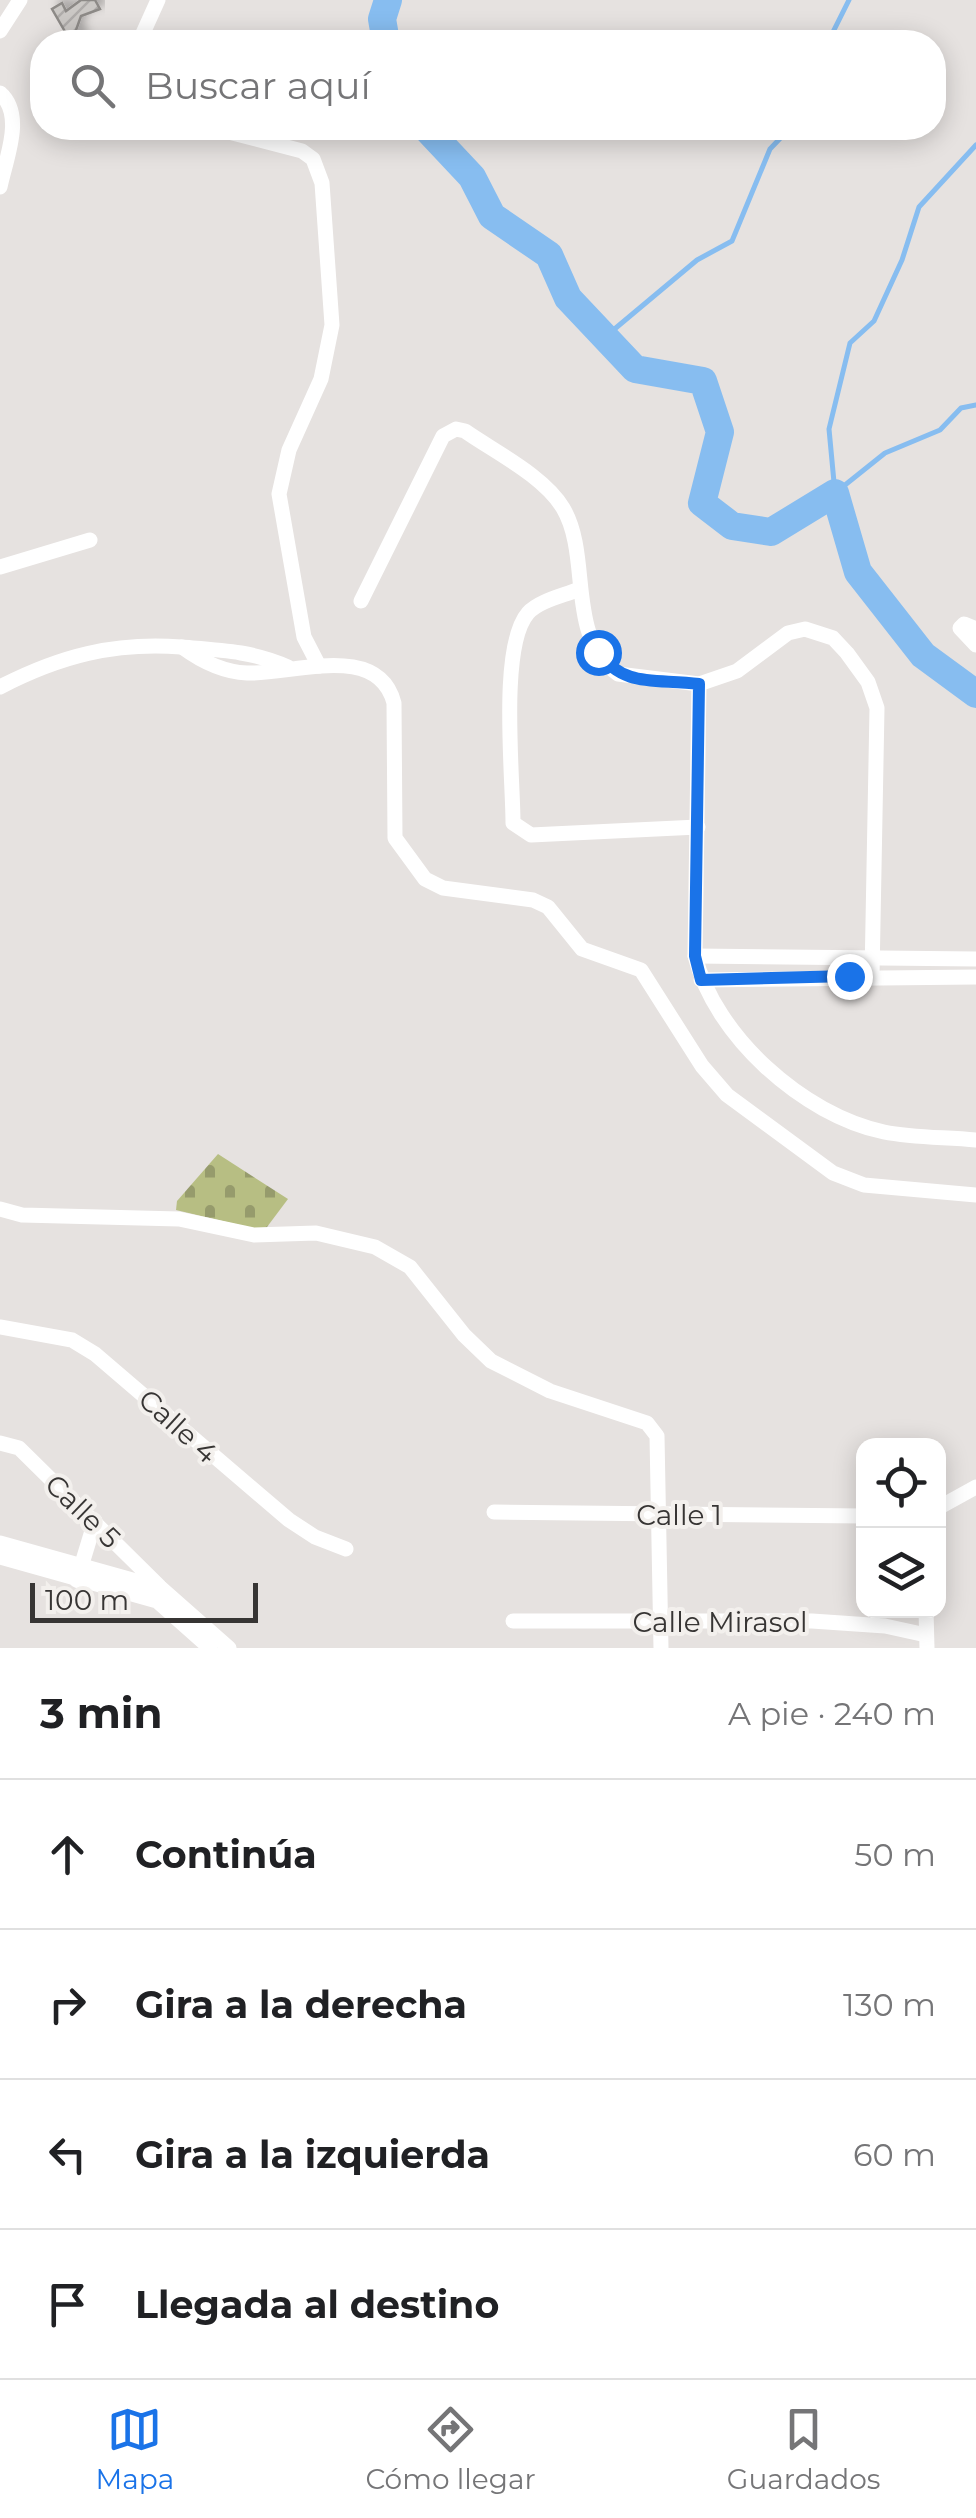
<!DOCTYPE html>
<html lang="es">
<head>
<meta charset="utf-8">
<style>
	body { margin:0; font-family:Montserrat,sans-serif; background:#f2f2f2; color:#202124 }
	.controls { position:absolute; right:30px; bottom:30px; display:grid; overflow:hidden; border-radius:20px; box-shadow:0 5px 25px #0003 }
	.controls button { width:90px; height:90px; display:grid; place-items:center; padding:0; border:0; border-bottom:2px solid #e0e0e0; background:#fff; color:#202124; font:50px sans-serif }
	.scale { position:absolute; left:30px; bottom:25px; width:228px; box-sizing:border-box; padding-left:10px; border:5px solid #373534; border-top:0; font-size:28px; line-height:35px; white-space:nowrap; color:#373534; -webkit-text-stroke:8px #f3f0ed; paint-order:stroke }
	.stop { position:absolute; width:30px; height:30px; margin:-22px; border:8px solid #1a73e8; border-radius:50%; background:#fff }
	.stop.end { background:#1a73e8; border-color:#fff; box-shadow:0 2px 10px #0008 }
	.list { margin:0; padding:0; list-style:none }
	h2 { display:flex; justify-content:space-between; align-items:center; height:130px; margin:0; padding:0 40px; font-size:42px }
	h2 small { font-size:32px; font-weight:400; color:#757577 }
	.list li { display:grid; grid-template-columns:65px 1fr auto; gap:30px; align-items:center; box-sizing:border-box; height:150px; padding:0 40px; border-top:2px solid #e0e0e0 }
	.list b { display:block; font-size:38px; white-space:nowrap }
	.list em { font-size:32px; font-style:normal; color:#757577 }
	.icon { flex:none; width:55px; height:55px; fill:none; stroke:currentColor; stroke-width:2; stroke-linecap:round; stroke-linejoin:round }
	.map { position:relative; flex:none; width:976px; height:1648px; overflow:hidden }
	.search { position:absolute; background:#fff; box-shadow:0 5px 25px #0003; left:30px; right:30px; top:30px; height:110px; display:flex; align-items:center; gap:25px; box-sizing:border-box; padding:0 35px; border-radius:40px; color:#757577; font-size:38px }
	.sheet { height:730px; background:#fff }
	nav { display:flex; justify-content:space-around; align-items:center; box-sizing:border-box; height:140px; border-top:2px solid #e0e0e0; background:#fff; font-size:28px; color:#757577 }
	nav a { display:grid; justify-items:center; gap:5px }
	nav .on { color:#1a73e8 }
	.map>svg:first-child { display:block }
	.cemetery { fill:url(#cemetery-stones) }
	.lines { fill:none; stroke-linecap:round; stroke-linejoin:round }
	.stream { stroke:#87bdf0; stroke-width:5 }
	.river { stroke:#87bdf0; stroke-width:28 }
	.building { fill:url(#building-hatch); stroke:#8d8a87; stroke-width:2.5; filter:url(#shadow) }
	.street { stroke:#fff; stroke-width:15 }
	.secondary { stroke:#fff; stroke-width:20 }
	.route { stroke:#1a73e8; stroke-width:12 }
	.labels { text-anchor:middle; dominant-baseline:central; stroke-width:8; stroke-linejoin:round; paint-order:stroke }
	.street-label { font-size:28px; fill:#373534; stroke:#f3f0ed }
</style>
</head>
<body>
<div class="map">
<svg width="976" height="1648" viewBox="0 0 976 1648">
	<defs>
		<pattern id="cemetery-stones" width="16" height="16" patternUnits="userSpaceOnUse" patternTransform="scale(2.5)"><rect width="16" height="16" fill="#b7be83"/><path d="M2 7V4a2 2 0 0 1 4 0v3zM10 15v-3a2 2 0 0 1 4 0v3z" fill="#969b6c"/></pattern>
		<pattern id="building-hatch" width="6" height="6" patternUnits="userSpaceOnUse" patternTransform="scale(2.5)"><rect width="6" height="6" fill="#cbc8c5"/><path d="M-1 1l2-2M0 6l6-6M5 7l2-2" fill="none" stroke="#afacaa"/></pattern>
		<filter id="shadow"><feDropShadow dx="6" dy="-6" stdDeviation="5" flood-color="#0004"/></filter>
	</defs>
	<rect width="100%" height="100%" fill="#e6e2e0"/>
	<path class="cemetery" d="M218 1154 288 1199 264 1231 176 1210 177 1201Z"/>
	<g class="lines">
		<g class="stream">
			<path d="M828 42 849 0"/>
			<path d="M605 337 697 260 732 241 770 149 790 128"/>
			<path d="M835 493 829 429 850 343 874 321 902 260 919 207 976 145"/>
			<path d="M835 493 885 453 940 430 961 408 976 405"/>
		</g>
		<g class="river">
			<path d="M386 42 382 19 388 0"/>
			<path d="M426 128 472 177 492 216 549 255 568 298 635 369 703 381 720 432 702 503 732 526 771 532 835 493 858 572 923 655 976 694"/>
		</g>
	</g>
	<path class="building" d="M81 0H95L100 9 81 16 76 30 83 42H71L52 9 62 3 66 11Z"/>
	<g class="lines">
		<g class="street">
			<path d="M0 31 20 0"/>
			<path d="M139 42 158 0"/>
			<path d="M0 93C25 115 6 158 0 187"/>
			<path d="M213 128 302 151 313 159 322 183 332 325 321 379 289 450 279 494 304 637 319 666"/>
			<path d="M0 567 90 540"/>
			<path d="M577 590C562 596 539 601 528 613 499 646 513 776 513 823L531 835 698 827"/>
			<path d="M361 601 443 436 456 429 465 431C495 452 544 476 563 508 592 557 565 635 618 674L699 684 737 671 788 633 805 629 833 638 847 653 868 682 877 708 872 976"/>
			<path d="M976 629 964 624 960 628 976 645"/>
			<path d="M182 647C201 661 222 672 247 673 291 675 378 641 394 703L395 838 425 879 443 888 533 900 548 907 582 949 641 970 702 1066 727 1095 833 1173 864 1185 976 1195"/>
			<path d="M699 684 695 956C715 1036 803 1115 884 1132 914 1138 945 1137 976 1140"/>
			<path d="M0 687C60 656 114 642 181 647 219 650 253 651 288 667"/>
			<path d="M695 956 976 959"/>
			<path d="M701 980 976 977"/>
			<path d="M0 1209 22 1215 179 1219 254 1235 316 1233 375 1247 410 1267 464 1335 491 1361 550 1391 647 1423 657 1436 661 1648"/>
			<path d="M0 1327 72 1340 95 1354 289 1520 315 1537 346 1549"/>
			<path d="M0 1443 19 1448 159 1586"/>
			<path d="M938 1508 976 1487"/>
			<path d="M494 1512 864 1516"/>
			<path d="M0 1543 161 1588 229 1648"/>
			<path d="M0 1557 157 1601 210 1648"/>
			<path d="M81 1567 95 1521"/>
			<path d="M926 1610 927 1648"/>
			<path d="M513 1621H812L885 1626 926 1635"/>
		</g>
		<path class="secondary" d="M78 1578 81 1567"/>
	</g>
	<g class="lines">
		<path class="route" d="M598 652C625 689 657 678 699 684L695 956 701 980 849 976"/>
	</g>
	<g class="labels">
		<g class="street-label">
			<text transform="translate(178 1426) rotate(42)">Calle 4</text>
			<text transform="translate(83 1511) rotate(44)">Calle 5</text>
			<text x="679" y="1515">Calle 1</text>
			<text x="720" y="1622">Calle Mirasol</text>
		</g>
	</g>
</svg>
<div class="controls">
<button><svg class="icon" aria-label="locate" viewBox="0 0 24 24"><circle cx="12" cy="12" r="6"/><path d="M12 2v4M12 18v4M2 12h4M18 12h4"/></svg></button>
<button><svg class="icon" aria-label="layers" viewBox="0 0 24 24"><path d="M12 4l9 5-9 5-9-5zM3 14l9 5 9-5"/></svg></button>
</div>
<div class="scale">100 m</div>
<div class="stop" style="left:598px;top:652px"></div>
<div class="stop end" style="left:849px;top:976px"></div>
<div class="search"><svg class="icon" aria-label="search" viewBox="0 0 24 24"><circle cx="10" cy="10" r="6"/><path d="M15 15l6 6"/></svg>Buscar aquí</div>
</div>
<section class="sheet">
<h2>3 min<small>A pie · 240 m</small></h2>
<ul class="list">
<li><svg class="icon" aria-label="ahead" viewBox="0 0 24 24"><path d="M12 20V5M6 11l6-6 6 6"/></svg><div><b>Continúa</b></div><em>50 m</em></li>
<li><svg class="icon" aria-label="right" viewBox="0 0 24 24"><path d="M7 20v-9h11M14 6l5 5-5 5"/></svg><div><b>Gira a la derecha</b></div><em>130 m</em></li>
<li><svg class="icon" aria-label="left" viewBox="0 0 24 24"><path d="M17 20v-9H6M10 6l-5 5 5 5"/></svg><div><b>Gira a la izquierda</b></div><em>60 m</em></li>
<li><svg class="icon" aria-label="arrive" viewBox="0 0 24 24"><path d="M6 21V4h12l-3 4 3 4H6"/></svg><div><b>Llegada al destino</b></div></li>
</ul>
</section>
<nav>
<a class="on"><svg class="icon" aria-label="map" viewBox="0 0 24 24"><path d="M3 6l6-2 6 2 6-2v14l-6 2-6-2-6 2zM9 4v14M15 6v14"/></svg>Mapa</a>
<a><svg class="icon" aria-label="directions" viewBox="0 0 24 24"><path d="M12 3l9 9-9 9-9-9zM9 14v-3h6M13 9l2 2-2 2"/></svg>Cómo llegar</a>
<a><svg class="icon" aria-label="saved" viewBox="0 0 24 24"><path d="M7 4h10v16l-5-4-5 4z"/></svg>Guardados</a>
</nav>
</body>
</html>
